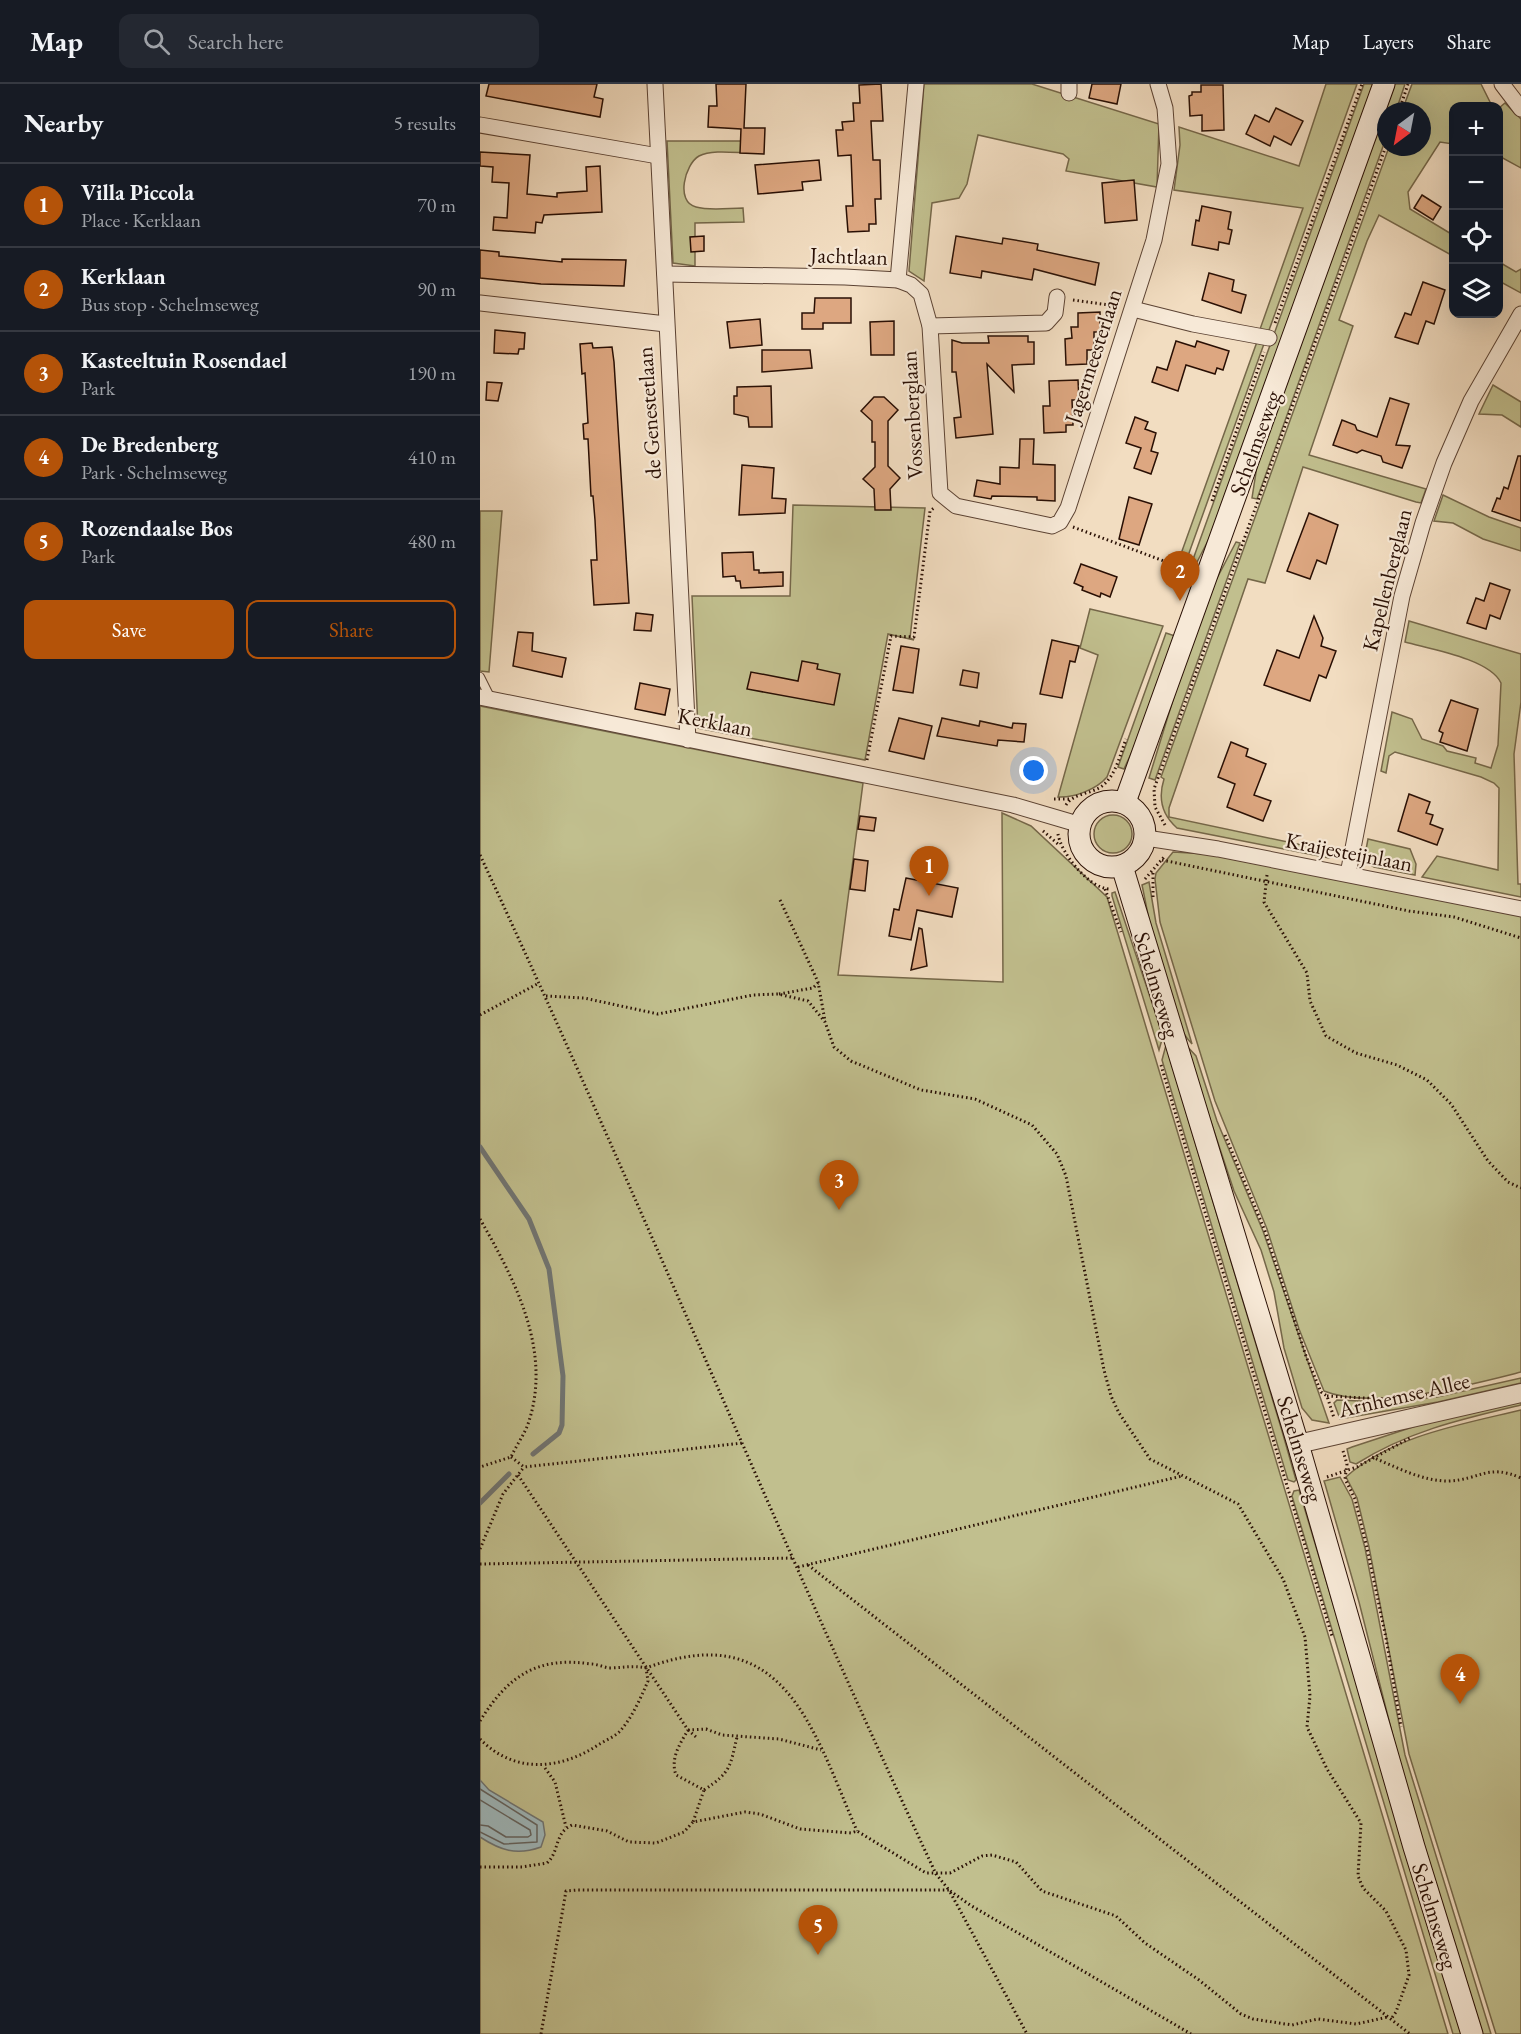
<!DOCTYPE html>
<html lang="en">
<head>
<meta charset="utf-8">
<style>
	body { margin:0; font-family:"EB Garamond",serif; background:#242831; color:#f1f3f6 }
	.controls { position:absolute; right:18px; top:18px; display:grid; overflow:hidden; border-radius:12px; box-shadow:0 6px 24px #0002 }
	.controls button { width:54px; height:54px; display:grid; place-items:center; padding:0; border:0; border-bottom:2px solid #363941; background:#171b24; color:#f1f3f6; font:30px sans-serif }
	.compass { position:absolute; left:897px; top:18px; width:54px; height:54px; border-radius:50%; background:#171b24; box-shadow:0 6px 24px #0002; rotate:212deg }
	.you { position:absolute; left:554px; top:687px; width:21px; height:21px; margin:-15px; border:4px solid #fff; border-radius:50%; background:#1a73e8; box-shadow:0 0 0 9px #1a73e833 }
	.badge { display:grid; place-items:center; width:39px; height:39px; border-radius:50%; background:#b45309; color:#fff; font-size:20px; font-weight:700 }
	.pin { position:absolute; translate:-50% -50px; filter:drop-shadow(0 2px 3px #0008) }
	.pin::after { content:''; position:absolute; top:32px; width:21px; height:18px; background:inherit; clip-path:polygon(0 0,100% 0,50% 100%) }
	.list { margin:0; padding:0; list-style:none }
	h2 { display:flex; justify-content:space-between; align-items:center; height:78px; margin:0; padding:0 24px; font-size:26px }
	h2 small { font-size:20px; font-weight:400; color:#9ea1a6 }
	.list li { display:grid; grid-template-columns:39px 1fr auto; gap:18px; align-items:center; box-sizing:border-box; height:84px; padding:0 24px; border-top:2px solid #363941 }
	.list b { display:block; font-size:22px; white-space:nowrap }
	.list p { margin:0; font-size:20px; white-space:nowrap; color:#9ea1a6 }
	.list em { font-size:20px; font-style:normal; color:#9ea1a6 }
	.actions { display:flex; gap:12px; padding:18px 24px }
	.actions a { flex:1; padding:14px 0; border:2px solid #b45309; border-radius:12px; text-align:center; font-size:21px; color:#b45309 }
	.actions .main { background:#b45309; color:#fff }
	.icon { flex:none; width:33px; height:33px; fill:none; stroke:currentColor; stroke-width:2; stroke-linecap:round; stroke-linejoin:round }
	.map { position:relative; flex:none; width:1041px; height:1950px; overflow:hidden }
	header { display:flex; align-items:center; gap:36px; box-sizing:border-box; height:84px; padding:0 30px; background:#171b24; border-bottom:2px solid #363941 }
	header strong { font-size:28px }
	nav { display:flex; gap:33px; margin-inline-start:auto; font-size:21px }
	.search { width:420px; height:54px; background:#242831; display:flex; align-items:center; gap:15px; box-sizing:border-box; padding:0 21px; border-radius:12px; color:#9ea1a6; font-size:22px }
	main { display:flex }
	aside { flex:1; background:#171b24 }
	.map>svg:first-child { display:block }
	.green { fill:#c1bf8e; stroke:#756749; stroke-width:1.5 }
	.water { fill:#9fb9bd; stroke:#707573; stroke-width:1.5 }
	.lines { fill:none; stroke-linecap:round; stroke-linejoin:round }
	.shore { stroke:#646460; stroke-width:1.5 }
	.stream { stroke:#707573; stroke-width:5 }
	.building { fill:#dda781; stroke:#290f04; stroke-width:1.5 }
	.service-casing { stroke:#5b4233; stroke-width:10 }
	.minor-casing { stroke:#5b4233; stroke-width:17 }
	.tertiary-casing { stroke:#5b4233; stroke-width:20 }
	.secondary-casing { stroke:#290f04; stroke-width:23 }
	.path { stroke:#290f04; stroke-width:3; stroke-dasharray:1.5 3; stroke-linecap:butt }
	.service { stroke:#f7e9d7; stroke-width:8 }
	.minor { stroke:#f7e9d7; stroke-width:15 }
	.tertiary { stroke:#f7e9d7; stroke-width:18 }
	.secondary { stroke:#f7e9d7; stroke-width:21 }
	.labels { text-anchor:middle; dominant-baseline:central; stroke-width:4.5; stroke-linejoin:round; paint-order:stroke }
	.street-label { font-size:22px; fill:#290f04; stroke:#f7e9d7 }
</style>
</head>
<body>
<header>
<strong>Map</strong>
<div class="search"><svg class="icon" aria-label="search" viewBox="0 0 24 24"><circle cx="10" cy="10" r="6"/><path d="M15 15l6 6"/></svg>Search here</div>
<nav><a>Map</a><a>Layers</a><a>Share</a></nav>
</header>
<main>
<aside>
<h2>Nearby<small>5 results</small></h2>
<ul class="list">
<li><span class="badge">1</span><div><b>Villa Piccola</b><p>Place · Kerklaan</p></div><em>70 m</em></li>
<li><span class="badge">2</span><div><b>Kerklaan</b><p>Bus stop · Schelmseweg</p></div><em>90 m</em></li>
<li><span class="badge">3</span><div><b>Kasteeltuin Rosendael</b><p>Park</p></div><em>190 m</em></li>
<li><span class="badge">4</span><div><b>De Bredenberg</b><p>Park · Schelmseweg</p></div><em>410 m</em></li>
<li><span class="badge">5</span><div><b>Rozendaalse Bos</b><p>Park</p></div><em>480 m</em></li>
</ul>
<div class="actions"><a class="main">Save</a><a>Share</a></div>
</aside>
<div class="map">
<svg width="1041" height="1950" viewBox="0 0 1041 1950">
	<rect width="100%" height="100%" fill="#f2ddc1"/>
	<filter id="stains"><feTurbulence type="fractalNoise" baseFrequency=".00333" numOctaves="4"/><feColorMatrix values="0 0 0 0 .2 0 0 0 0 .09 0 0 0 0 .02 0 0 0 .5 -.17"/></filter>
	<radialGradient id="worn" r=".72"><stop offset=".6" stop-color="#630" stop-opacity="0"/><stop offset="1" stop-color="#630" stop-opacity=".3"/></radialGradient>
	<g class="green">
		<path d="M444 0H552L679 40 677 103 586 87 589 75 583 70 498 51 487 100 479 114 452 119 444 197 429 187Z"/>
		<path d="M846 0H877L788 249 779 248 823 124 694 106 700 61 699 43 819 82Z"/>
		<path d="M884 0H895L734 445 715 482 711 481Z"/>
		<path d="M913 0H925L916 27H906V54L777 415 772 414 777 382Z"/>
		<path d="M932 0H1001L1012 22H974L973 60 960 58 928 108 930 125 973 151V172L899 131 887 157 859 236 873 242 829 371 946 405 941 419 936 418 823 383 785 499 768 495 689 724V733L860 769 849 774 697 744C682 731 678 714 684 695L681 693 909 63H942V27H922Z"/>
		<path d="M1025 19 1041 35V84L1019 72V24Z"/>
		<path d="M187 57H273L271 69C257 69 232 65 219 72 205 80 195 118 216 123 230 127 249 124 263 124L264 138 215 139V182L193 179Z"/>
		<path d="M1019 178 1036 188 1041 185V209L1019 197Z"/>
		<path d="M778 255 785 257 704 483 697 481Z"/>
		<path d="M1013 301 1041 318V343L1022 331 999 330Z"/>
		<path d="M963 411 1009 433 1041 444V467L1003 455 973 439 954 437Z"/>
		<path d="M313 421 445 424 430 554 434 556 408 550 385 676 218 644 212 512H310Z"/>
		<path d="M0 427H22L9 588 0 587Z"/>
		<path d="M756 458 760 459 675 696 669 694 697 603 735 498Z"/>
		<path d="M610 525 683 542 627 693C617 705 594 714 578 713L618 571 600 564Z"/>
		<path d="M929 537 1041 570V618L1034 670 1038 800H1041V813L942 793 957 772 1018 786 1019 704 1014 699 1001 693 915 668 909 672 906 689 901 687 912 628 932 635 942 655 963 662 967 667 996 674 995 679 1011 684 1018 661 1021 599C1010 575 950 565 925 558Z"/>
		<path d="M686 549 695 552 662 646 644 685 638 683Z"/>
		<path d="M0 622 383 699 358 891 523 898 522 729 551 742 627 813 968 1950H0Z"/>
		<circle cx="633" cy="750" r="19"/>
		<path d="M888 755 930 765 936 780 935 791 894 783 887 779 885 771Z"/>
		<path d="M693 768 727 770 1041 832V1288C990 1301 893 1327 844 1307L819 1245 787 1145 735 1017 680 838 675 795 676 789Z"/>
		<path d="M669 798 676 839 712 960C684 932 671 842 662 801Z"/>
		<path d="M635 808 683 952 679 966 632 812V809Z"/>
		<path d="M705 960 716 972 737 1037 783 1147 849 1339 832 1336 822 1324 804 1264 794 1208 781 1166 754 1107Z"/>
		<path d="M686 961 802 1347 816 1396 814 1398 808 1396 682 976Z"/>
		<path d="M1041 1294V1299L958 1318 860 1335 854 1319 857 1316 904 1318 957 1313Z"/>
		<path d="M1041 1316V1321C982 1335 928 1347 876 1380L870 1378 867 1365 872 1363 951 1337Z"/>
		<path d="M1041 1326V1950H1016L929 1670 889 1463 877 1414 866 1393C911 1352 983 1340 1041 1326Z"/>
		<path d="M860 1393 872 1415 885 1464 925 1671 1011 1950H1002L996 1936 920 1680 879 1518 845 1400 844 1397Z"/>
		<path d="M819 1406 982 1950H973L812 1412 814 1407Z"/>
	</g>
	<path class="water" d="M0 1696 9 1706 63 1738 65 1751 61 1763C36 1772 20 1766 0 1753Z"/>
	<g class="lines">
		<g class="shore">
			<path d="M0 1705 57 1741V1758L24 1760 0 1748"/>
			<path d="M0 1716 50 1746 51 1751 48 1753H26L8 1742 0 1741"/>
		</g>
		<g class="stream">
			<path d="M0 1063 49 1135 69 1185 83 1292 82 1341 79 1349 53 1370"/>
			<path d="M0 1419 29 1390"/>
		</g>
	</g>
	<g class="building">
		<path d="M9 0H117L114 13 123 15 120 33 6 12Z"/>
		<path d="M236 0H266L264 44H285L284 70 260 69 261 45 228 43 229 22H237Z"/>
		<path d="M401 0 403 37H391L393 76H400L401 115H395L396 140H389V147L368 148 366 122H373L371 71 358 72 356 46H363L362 38 374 37 373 19H380L379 1Z"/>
		<path d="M612 0H641L637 20 609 14Z"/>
		<path d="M721 1H743L744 46 722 47V31L710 32 709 12 712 11V8H721Z"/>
		<path d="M796 24 823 37 811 61 794 52 790 62 766 50 775 31 789 38Z"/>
		<path d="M0 68 50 71 47 110 77 113V109L107 107 106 83 120 82 122 128 64 131 62 139 56 138 55 149 13 146 14 133 27 134 29 99 12 98 13 83 0 82Z"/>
		<path d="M339 76 341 96 322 98 323 106 278 110 275 81Z"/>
		<path d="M654 96 657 136 625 139 622 99Z"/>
		<path d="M942 111 961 123 953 136 934 124Z"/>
		<path d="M722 122 751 128 748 145 752 146 749 160 739 158 738 166 712 161 716 136 719 137Z"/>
		<path d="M224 152V167L211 168 210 153Z"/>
		<path d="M476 152 522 160 523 154 558 160 557 166 619 179 615 201 554 185 552 196 502 187 501 194 470 189Z"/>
		<path d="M0 166 19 168V172L82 178V175L146 176 144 202 61 200 0 194Z"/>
		<path d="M729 189 754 196 752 207 766 211 761 229 722 216Z"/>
		<path d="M943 198 965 206 954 240 946 237 938 260 915 253 925 229 931 231Z"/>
		<path d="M335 214H371V239H343V245H322V229H334Z"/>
		<path d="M620 228V248H614V266H607V280L586 281 585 255 592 254 591 243H598V229Z"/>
		<path d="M280 235 282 261 250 264 247 238Z"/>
		<path d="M414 237V271H391L390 238Z"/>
		<path d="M15 246 45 249 44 265H39L38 270 14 269Z"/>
		<path d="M508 252H548V258H554V280L532 281 534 308 507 280 513 350 476 354 474 334 481 333 476 288H472V256L482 259H509Z"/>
		<path d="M696 257 715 263 717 257 749 267 743 286 737 284 735 290 706 281 698 307 672 298 677 283 687 286Z"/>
		<path d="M112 259 113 264 132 263 134 278 149 519 114 521 111 476H117L115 436 113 412H111L108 355H104L103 340 108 339 105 289 102 290 100 260Z"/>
		<path d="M282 266H330L332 284 282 288Z"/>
		<path d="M598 296 599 316H592L593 341H586V348L564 349 563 322H570L569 297Z"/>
		<path d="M7 298 22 299 18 317 6 316Z"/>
		<path d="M291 302 292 343H269L268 333 254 330V312H257V303Z"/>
		<path d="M394 313H404L418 326 408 337V382L420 394 410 405 411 426H395L394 405 383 395 395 383V358H392V337L381 327Z"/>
		<path d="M910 314 929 320 916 361 930 362 922 384 903 378 901 372 882 366 877 369 853 361 862 336 875 341 877 346 897 353Z"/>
		<path d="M655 333 668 338 665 345 676 349 671 367 678 369 671 390 654 384 661 364 646 359Z"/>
		<path d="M540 355H554L553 380 575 381V417L557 416V413L512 412 511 415 494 412 497 396 520 400V383L539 384Z"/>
		<path d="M1038 372H1041V437L1012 427 1017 414 1020 415 1024 403 1028 405Z"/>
		<path d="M262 381 294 384 292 414 306 415 305 429 259 431Z"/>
		<path d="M649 413 672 420 659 461 639 455Z"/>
		<path d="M829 429 858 441 846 480 837 476 830 495 807 487Z"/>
		<path d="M273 468 274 486H279V489L303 488V502L261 504 260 497H256L255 492 243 493 242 469Z"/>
		<path d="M601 480 637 493 630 513 621 509 620 513 602 506 603 503 594 499Z"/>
		<path d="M1010 499 1030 506 1020 535 1010 531 1006 545 987 539 996 514 1004 517Z"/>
		<path d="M156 529 173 531 171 547 154 546Z"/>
		<path d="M834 532 843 554 841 562 856 567 846 594 839 591 830 617 784 601 797 566 819 574Z"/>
		<path d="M38 548 53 549 52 567 86 574 82 593 33 582Z"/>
		<path d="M572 556 599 562 595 578 590 577 582 614 560 610Z"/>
		<path d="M421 562 439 565 433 609 413 606Z"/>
		<path d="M322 577 338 580 337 585 360 590 354 621 267 605 271 588 318 597Z"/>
		<path d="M483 586 499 589 497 604 480 601Z"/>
		<path d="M160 599 190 605 185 631 155 625Z"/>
		<path d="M971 616 998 625 987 667 960 658 963 649 959 647Z"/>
		<path d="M419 634 452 642 444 675 409 667Z"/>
		<path d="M462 634 499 642 500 637 532 644 533 639 546 640 544 658 518 656 517 662 457 652Z"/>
		<path d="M751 658 768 665 766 672 786 680 774 711 791 717 783 737 747 723 755 700 738 693Z"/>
		<path d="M929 710 950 718 946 729 953 731 950 740 963 745 957 761 918 747Z"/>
		<path d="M380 732 396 734 394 747 378 745Z"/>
		<path d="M374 775 388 777 385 807 370 805Z"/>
		<path d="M426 794 478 804 472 833 437 826 431 856 409 852 414 825 419 826Z"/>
		<path d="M439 844 442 845 447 882 431 886Z"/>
	</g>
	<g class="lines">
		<defs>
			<path id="service" d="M0 593 11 615"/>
			<g id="minor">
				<path d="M175 0 208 656"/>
				<path d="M1022 0 1041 25"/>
				<path d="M589 9V0"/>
				<path d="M0 41 178 72"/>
				<path d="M185 190 365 193 418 196 431 201 441 210 450 242 460 409 476 422 572 442 580 438 588 424 674 156 689 80 685 24 678 0"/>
				<path d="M418 196 436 0"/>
				<path d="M0 219 186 240"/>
				<path d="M653 225 713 240 789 254"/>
				<path d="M450 242 566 239 575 229 577 213"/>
				<path d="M0 613 533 721 601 741"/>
				<path d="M666 754 738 765 1041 825"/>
				<path d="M868 790 922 512 943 439 964 379 991 317 1041 230"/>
			</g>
			<path id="tertiary" d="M818 1360 1041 1309"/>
			<g id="secondary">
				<circle cx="632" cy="750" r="33"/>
				<path d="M645 718 904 0"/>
				<path d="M642 782 818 1360 934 1763 992 1950"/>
			</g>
		</defs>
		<use href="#service" class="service-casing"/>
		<use href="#minor" class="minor-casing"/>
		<use href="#tertiary" class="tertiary-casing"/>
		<use href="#secondary" class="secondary-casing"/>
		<g class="path">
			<path d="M919 27 928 0"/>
			<path d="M593 216 636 222"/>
			<path d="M795 239 882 0"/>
			<path d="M732 417 784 268"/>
			<path d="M593 443 708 486"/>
			<path d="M387 676 411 552 434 553 450 427 454 424"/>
			<path d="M574 715H590"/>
			<path d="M586 721C593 710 608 710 619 704 635 695 640 671 646 655"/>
			<path d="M685 741 675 723 674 705 906 62"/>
			<path d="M563 747 578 760"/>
			<path d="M578 750C581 769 609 805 630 805"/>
			<path d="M0 771C157 1108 298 1453 456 1790L469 1806 490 1821 711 1950"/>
			<path d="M682 776 929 827 974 833 1041 854"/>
			<path d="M673 789V815"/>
			<path d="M787 791 784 818 827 889 830 917 846 952 876 969 917 981 947 996 971 1020 1008 1077 1028 1098 1041 1104"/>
			<path d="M665 795 684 773"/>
			<path d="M625 805 641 848"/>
			<path d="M300 816 338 898 345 937"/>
			<path d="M299 910 333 904 338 899"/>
			<path d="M66 912 104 914 178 930 273 911 298 910 328 917 345 938 354 963 371 977 441 1006 495 1015 552 1041 577 1070 586 1092 624 1286 631 1312 639 1329 670 1375 758 1420 803 1495 825 1553 830 1612 827 1643 847 1685 881 1739 878 1792 883 1804 906 1827 926 1866 929 1891 916 1928 911 1935"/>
			<path d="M0 931 59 899"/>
			<path d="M681 981 852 1552"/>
			<path d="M745 1051 785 1147 826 1272 841 1308 847 1312 854 1334"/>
			<path d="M0 1135C35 1196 73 1268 48 1340 44 1351 36 1362 31 1373L0 1383"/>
			<path d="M847 1312 904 1315 947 1311"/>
			<path d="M863 1367 867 1380 865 1395 875 1415 887 1464 906 1554 921 1643"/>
			<path d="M31 1373 44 1383 263 1359"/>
			<path d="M892 1373C916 1383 942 1397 968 1397 1000 1396 1007 1379 1041 1394"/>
			<path d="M38 1391 208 1646C200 1660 190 1674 196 1691L224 1706 213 1738"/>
			<path d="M847 1393 877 1383 930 1354"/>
			<path d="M0 1465 23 1410 44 1383"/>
			<path d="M0 1480 313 1474"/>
			<path d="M328 1481 930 1950"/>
			<path d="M318 1483 702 1392"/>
			<path d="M0 1637C28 1592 57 1572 111 1580 117 1580 123 1583 129 1584 142 1584 152 1581 166 1584"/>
			<path d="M208 1646 226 1645 242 1651 299 1655 341 1666"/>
			<path d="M208 1646 216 1653"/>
			<path d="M0 1655C34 1690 80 1686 118 1661 126 1656 136 1652 141 1646 153 1632 161 1613 168 1597L166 1584C304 1532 333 1645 377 1747"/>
			<path d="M65 1684 75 1698 86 1743"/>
			<path d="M224 1706C251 1688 250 1683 257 1653"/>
			<path d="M0 1783H42L67 1779C80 1767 74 1749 92 1741L127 1747 149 1758 176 1759 204 1748 213 1738 265 1728 280 1730 320 1745 371 1749 377 1747 446 1789H470L502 1772 512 1771 536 1778 562 1807 636 1832 665 1859 719 1896 761 1930 773 1935 812 1941 838 1935 876 1940 908 1933"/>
			<path d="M61 1950 86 1807 97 1806H469L547 1950"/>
		</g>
		<use href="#service" class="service"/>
		<use href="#minor" class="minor"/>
		<use href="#tertiary" class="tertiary"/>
		<use href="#secondary" class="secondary"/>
	</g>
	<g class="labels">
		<g class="street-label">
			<text transform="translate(369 172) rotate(2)">Jachtlaan</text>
			<text transform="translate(613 272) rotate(-72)">Jagermeesterlaan</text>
			<text transform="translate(169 329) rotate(-94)">de Genestetlaan</text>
			<text transform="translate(432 331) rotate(-93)">Vossenberglaan</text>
			<text transform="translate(775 359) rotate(-70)">Schelmseweg</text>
			<text transform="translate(907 496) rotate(-76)">Kapellenberglaan</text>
			<text transform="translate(235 638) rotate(11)">Kerklaan</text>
			<text transform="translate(869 768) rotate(11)">Kraijesteijnlaan</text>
			<text transform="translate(677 901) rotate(73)">Schelmseweg</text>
			<text transform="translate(924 1311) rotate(-13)">Arnhemse Allee</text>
			<text transform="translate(820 1365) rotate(73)">Schelmseweg</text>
			<text transform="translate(955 1832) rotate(73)">Schelmseweg</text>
		</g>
	</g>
	<rect width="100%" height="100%" filter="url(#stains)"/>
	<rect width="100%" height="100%" fill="url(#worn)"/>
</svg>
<div class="controls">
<button>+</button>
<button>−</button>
<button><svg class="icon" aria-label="locate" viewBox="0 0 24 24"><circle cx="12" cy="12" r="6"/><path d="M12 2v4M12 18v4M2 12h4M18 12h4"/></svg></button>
<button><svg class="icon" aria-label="layers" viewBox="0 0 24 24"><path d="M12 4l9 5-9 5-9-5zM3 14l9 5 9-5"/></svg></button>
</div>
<svg class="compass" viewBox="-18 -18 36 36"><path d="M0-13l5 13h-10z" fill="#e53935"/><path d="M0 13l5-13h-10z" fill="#9ea1a6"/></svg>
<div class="you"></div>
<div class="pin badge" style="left:449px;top:812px">1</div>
<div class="pin badge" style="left:700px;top:517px">2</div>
<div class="pin badge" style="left:359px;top:1126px">3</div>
<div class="pin badge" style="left:980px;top:1620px">4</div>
<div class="pin badge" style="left:338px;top:1871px">5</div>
</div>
</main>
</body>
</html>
